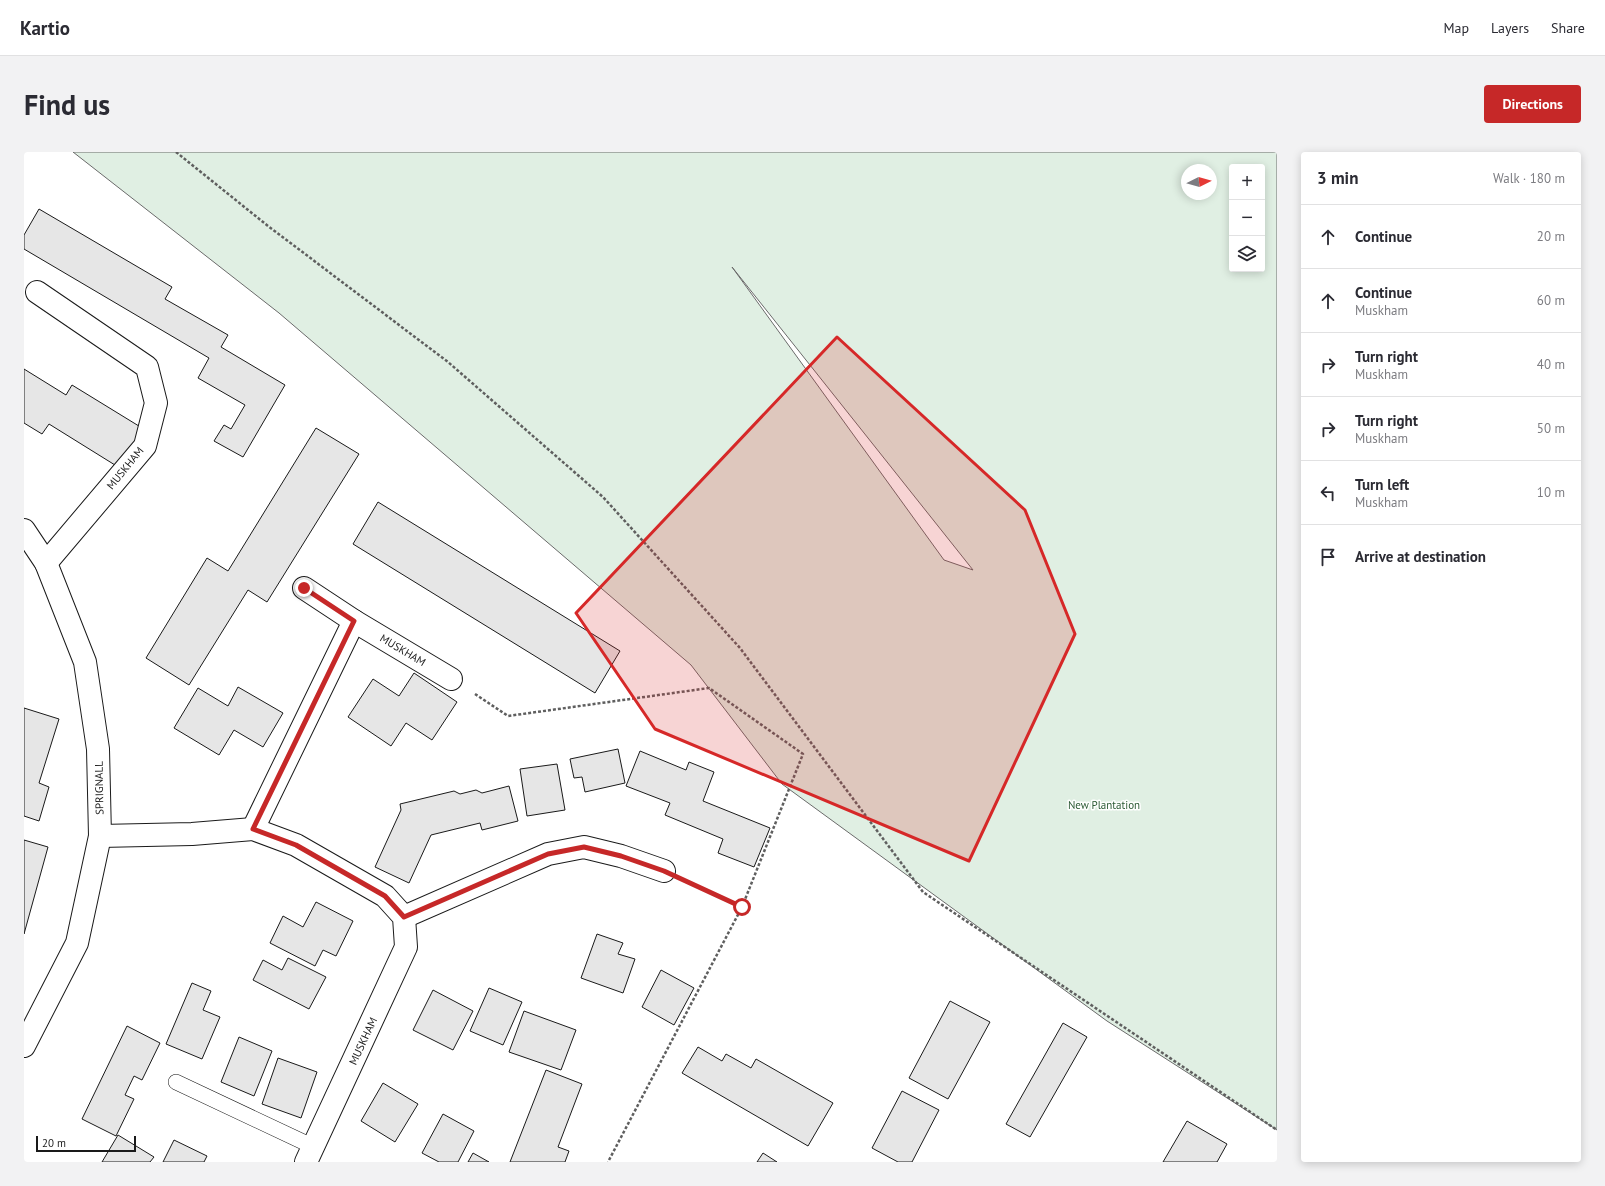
<!DOCTYPE html>
<html lang="en">
<head>
<meta charset="utf-8">
<style>
	body { margin:0; font-family:"PT Sans",sans-serif; background:#f2f2f3; color:#2b2b33 }
	.controls { position:absolute; right:12px; top:12px; display:grid; overflow:hidden; border-radius:4px; box-shadow:0 2px 10px #0003 }
	.controls button { width:36px; height:36px; display:grid; place-items:center; padding:0; border:0; border-bottom:1px solid #e1e1e2; background:#fff; color:#2b2b33; font:20px sans-serif }
	.compass { position:absolute; left:1157px; top:12px; width:36px; height:36px; border-radius:50%; background:#fff; box-shadow:0 2px 10px #0003; rotate:85deg }
	.scale { position:absolute; left:12px; bottom:10px; width:100px; box-sizing:border-box; padding-left:4px; border:2px solid #1a1a1a; border-top:0; font-size:11px; line-height:14px; white-space:nowrap; color:#1a1a1a; -webkit-text-stroke:3px #fff; paint-order:stroke }
	.stop { position:absolute; width:12px; height:12px; margin:-9px; border:3px solid #c62828; border-radius:50%; background:#fff }
	.stop.end { background:#c62828; border-color:#fff; box-shadow:0 1px 4px #0008 }
	.list { margin:0; padding:0; list-style:none }
	h2 { display:flex; justify-content:space-between; align-items:center; height:52px; margin:0; padding:0 16px; font-size:17px }
	h2 small { font-size:13px; font-weight:400; color:#7c7c81 }
	.list li { display:grid; grid-template-columns:26px 1fr auto; gap:12px; align-items:center; box-sizing:border-box; height:64px; padding:0 16px; border-top:1px solid #e1e1e2 }
	.list b { display:block; font-size:15px; white-space:nowrap }
	.list p { margin:0; font-size:13px; white-space:nowrap; color:#7c7c81 }
	.list em { font-size:13px; font-style:normal; color:#7c7c81 }
	.icon { flex:none; width:22px; height:22px; fill:none; stroke:currentColor; stroke-width:2; stroke-linecap:round; stroke-linejoin:round }
	.map { position:relative; flex:none; width:1253px; height:1010px; overflow:hidden; border-radius:4px }
	header { display:flex; align-items:center; gap:24px; box-sizing:border-box; height:56px; padding:0 20px; background:#fff; border-bottom:1px solid #e1e1e2 }
	header strong { font-size:19px }
	nav { display:flex; gap:22px; margin-inline-start:auto; font-size:14px }
	.intro { display:flex; align-items:center; justify-content:space-between; box-sizing:border-box; height:96px; padding:0 24px }
	h1 { margin:0; font-size:28px }
	.button { padding:10px 18px; border-radius:4px; background:#c62828; color:#fff; font-size:14px; font-weight:700 }
	main { display:flex; gap:24px; padding:0 24px }
	aside { flex:1; background:#fff; border-radius:4px; box-shadow:0 2px 10px #0003 }
	.map>svg:first-child { display:block }
	.green { fill:#e0efe3; stroke:#6a6a6a; fill-rule:evenodd }
	.building { fill:#e6e6e6; stroke:#1a1a1a }
	.lines { fill:none; stroke-linecap:round; stroke-linejoin:round }
	.service-casing { stroke:#1a1a1a; stroke-width:16 }
	.minor-casing { stroke:#1a1a1a; stroke-width:24 }
	.path { stroke:#5f5f5f; stroke-width:2.5; stroke-dasharray:3 2; stroke-linecap:butt }
	.service { stroke:#fff; stroke-width:15 }
	.minor { stroke:#fff; stroke-width:22 }
	.route { stroke:#c62828; stroke-width:5 }
	.marked { fill:#d62828; fill-opacity:0.2; stroke:#d62828; stroke-width:3; stroke-linejoin:round }
	.labels { text-anchor:middle; dominant-baseline:central; stroke-width:3; stroke-linejoin:round; paint-order:stroke }
	.street-label { font-size:11px; fill:#1a1a1a; stroke:#fff }
	.park-label { font-size:11px; fill:#2b5a34; stroke:#fff }
</style>
</head>
<body>
<header>
<strong>Kartio</strong>
<nav><a>Map</a><a>Layers</a><a>Share</a></nav>
</header>
<div class="intro"><h1>Find us</h1><a class="button">Directions</a></div>
<main>
<div class="map">
<svg width="1253" height="1010" viewBox="0 0 1253 1010">
	<rect width="100%" height="100%" fill="#fff"/>
	<path class="green" d="M49 0H1253V978L1083 869 758 632 667 513 255 161ZM1208 15H1238V117H1208ZM1163 18H1187V42H1163ZM708 115 949 418 920 408Z"/>
	<g class="building">
		<path d="M15 57 148 135 141 147 204 183 197 195 261 233 219 305 190 289 200 273 207 277 221 253 174 226 185 206 0 97V83Z"/>
		<path d="M0 217 42 243 48 233 123 279 99 318 25 272 18 282 0 271Z"/>
		<path d="M292 276 335 302 243 450 224 438 165 533 122 506 183 406 204 419Z"/>
		<path d="M354 350 596 499 571 541 329 392Z"/>
		<path d="M390 521 433 550 408 588 382 571 367 594 324 565 349 527 375 544Z"/>
		<path d="M214 535 259 561 239 595 210 578 195 603 150 576 174 536 204 554Z"/>
		<path d="M0 556 35 567 15 631 25 635 15 669 0 664Z"/>
		<path d="M594 597 601 631 561 640 558 625 550 626 546 607Z"/>
		<path d="M616 599 662 618 665 610 690 620 679 649 746 676 730 715 694 701 699 687 641 663 646 651 602 634Z"/>
		<path d="M533 612 541 658 503 664 496 617Z"/>
		<path d="M485 634 494 669 458 678 456 671 407 683 385 731 351 715 377 658 376 652 430 639 436 642 452 638 458 641Z"/>
		<path d="M0 688 24 695 0 782Z"/>
		<path d="M292 750 329 769 312 804 299 798 291 814 246 791 259 764 279 775Z"/>
		<path d="M573 782 599 791 594 802 611 807 599 841 557 826Z"/>
		<path d="M264 806 302 825 285 857 229 828 239 808 258 818Z"/>
		<path d="M637 818 670 836 650 873 618 855Z"/>
		<path d="M168 831 187 839 179 858 196 865 178 907 142 892Z"/>
		<path d="M465 836 498 850 479 893 446 879Z"/>
		<path d="M409 838 449 859 429 898 389 878Z"/>
		<path d="M926 849 966 870 924 947 885 926Z"/>
		<path d="M500 859 552 878 537 918 485 900Z"/>
		<path d="M1039 871 1063 885 1006 985 982 972Z"/>
		<path d="M103 874 136 891 118 928 110 924 101 943 110 947 92 984 58 967Z"/>
		<path d="M215 885 248 899 230 944 197 930Z"/>
		<path d="M674 895 698 909 702 902 727 916 732 907 809 951 784 994 658 921Z"/>
		<path d="M254 906 293 920 277 966 238 952Z"/>
		<path d="M522 918 558 932 534 995 545 999 541 1010H486Z"/>
		<path d="M359 931 394 952 371 990 337 969Z"/>
		<path d="M878 939 915 958 888 1010H874L848 996Z"/>
		<path d="M419 962 450 979 434 1010H415L398 1001Z"/>
		<path d="M1163 969 1203 992 1193 1010H1139Z"/>
		<path d="M94 983 130 1005 126 1010H78Z"/>
		<path d="M150 988 183 1004 180 1010H139Z"/>
		<path d="M449 1001 465 1010H444Z"/>
		<path d="M739 1001 753 1010H733Z"/>
	</g>
	<g class="lines">
		<defs>
			<path id="service" d="M152 930 290 995"/>
			<g id="minor">
				<path d="M13 140 123 215 132 251 121 294 22 411"/>
				<path d="M0 378 22 411 61 510 74 597 76 684 53 791 0 894"/>
				<path d="M280 436 330 469 427 527"/>
				<path d="M229 677 330 469"/>
				<path d="M76 684 168 682 229 677 272 693 361 744 380 765 382 795 282 1010"/>
				<path d="M380 765 524 702 560 695 597 704 640 719"/>
			</g>
		</defs>
		<use href="#service" class="service-casing"/>
		<use href="#minor" class="minor-casing"/>
		<g class="path">
			<path d="M152 0 244 74 424 210 579 345 716 496 899 740 1253 978"/>
			<path d="M451 542 484 564 685 536 779 602 718 755 584 1010"/>
			<path d="M666 731 718 755"/>
		</g>
		<use href="#service" class="service"/>
		<use href="#minor" class="minor"/>
	</g>
	<g class="lines">
		<path class="route" d="M280 436 330 469 229 677 272 693 361 744 380 765 524 702 560 695 597 704 640 719 718 755"/>
	</g>
	<path class="marked" d="M813 185 1001 358 1051 482 945 709 631 577 552 461Z"/>
	<g class="labels">
		<g class="street-label">
			<text transform="translate(101 316) rotate(-51)">MUSKHAM</text>
			<text transform="translate(379 498) rotate(31)">MUSKHAM</text>
			<text transform="translate(75 636) rotate(-91)">SPRIGNALL</text>
			<text transform="translate(339 889) rotate(-65)">MUSKHAM</text>
		</g>
		<g class="park-label">
			<text x="1080" y="653">New Plantation</text>
		</g>
	</g>
</svg>
<div class="controls">
<button>+</button>
<button>−</button>
<button><svg class="icon" aria-label="layers" viewBox="0 0 24 24"><path d="M12 4l9 5-9 5-9-5zM3 14l9 5 9-5"/></svg></button>
</div>
<svg class="compass" viewBox="-18 -18 36 36"><path d="M0-13l5 13h-10z" fill="#e53935"/><path d="M0 13l5-13h-10z" fill="#7c7c81"/></svg>
<div class="scale">20 m</div>
<div class="stop" style="left:718px;top:755px"></div>
<div class="stop end" style="left:280px;top:436px"></div>
</div>
<aside>
<h2>3 min<small>Walk · 180 m</small></h2>
<ul class="list">
<li><svg class="icon" aria-label="ahead" viewBox="0 0 24 24"><path d="M12 20V5M6 11l6-6 6 6"/></svg><div><b>Continue</b></div><em>20 m</em></li>
<li><svg class="icon" aria-label="ahead" viewBox="0 0 24 24"><path d="M12 20V5M6 11l6-6 6 6"/></svg><div><b>Continue</b><p>Muskham</p></div><em>60 m</em></li>
<li><svg class="icon" aria-label="right" viewBox="0 0 24 24"><path d="M7 20v-9h11M14 6l5 5-5 5"/></svg><div><b>Turn right</b><p>Muskham</p></div><em>40 m</em></li>
<li><svg class="icon" aria-label="right" viewBox="0 0 24 24"><path d="M7 20v-9h11M14 6l5 5-5 5"/></svg><div><b>Turn right</b><p>Muskham</p></div><em>50 m</em></li>
<li><svg class="icon" aria-label="left" viewBox="0 0 24 24"><path d="M17 20v-9H6M10 6l-5 5 5 5"/></svg><div><b>Turn left</b><p>Muskham</p></div><em>10 m</em></li>
<li><svg class="icon" aria-label="arrive" viewBox="0 0 24 24"><path d="M6 21V4h12l-3 4 3 4H6"/></svg><div><b>Arrive at destination</b></div></li>
</ul>
</aside>
</main>
</body>
</html>
